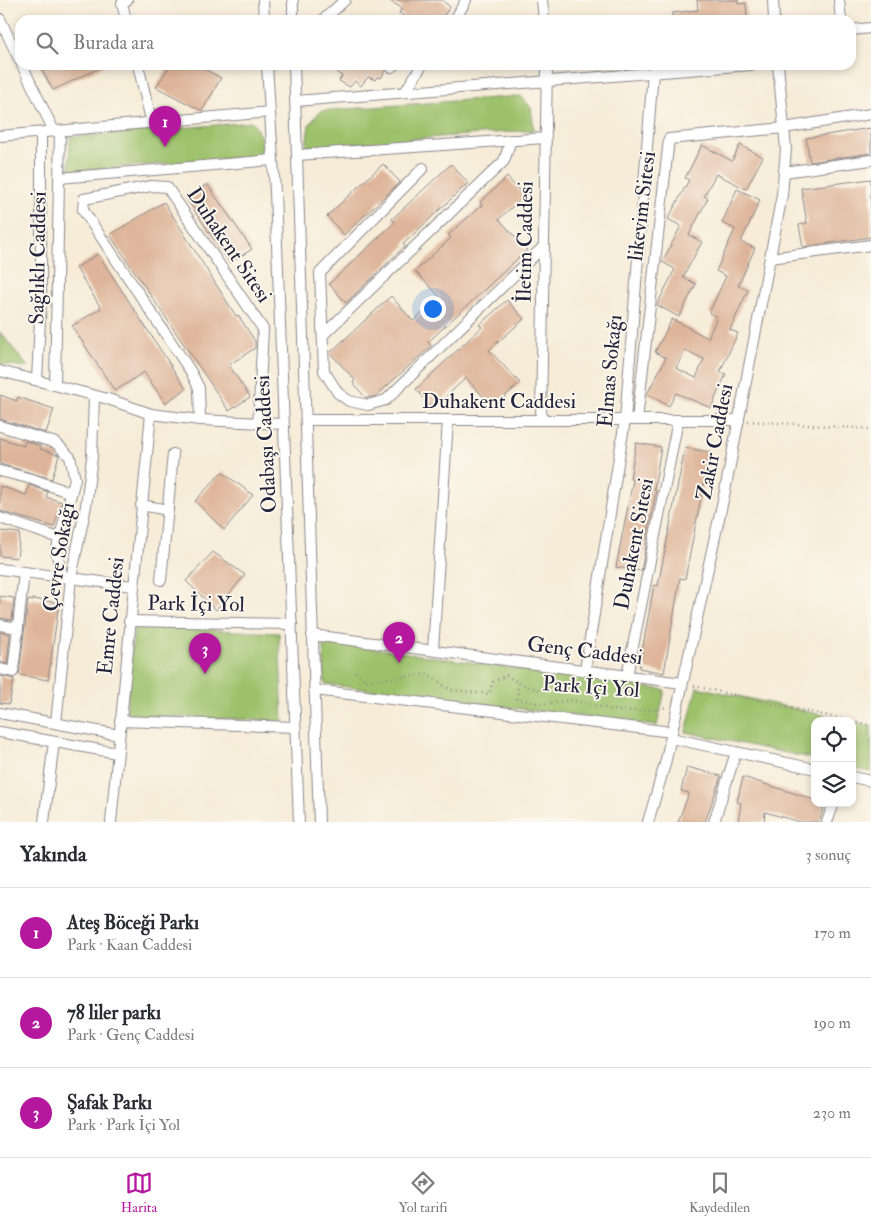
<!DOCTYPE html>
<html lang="tr">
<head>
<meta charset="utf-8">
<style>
	body { margin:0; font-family:"IM FELL Double Pica",serif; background:#f2f2f3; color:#2b2b33 }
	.controls { position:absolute; right:15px; bottom:15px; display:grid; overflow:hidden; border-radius:10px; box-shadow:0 2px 8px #0003 }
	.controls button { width:45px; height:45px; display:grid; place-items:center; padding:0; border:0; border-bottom:1px solid #e1e1e2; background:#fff; color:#2b2b33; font:25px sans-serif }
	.you { position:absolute; left:432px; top:308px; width:18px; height:18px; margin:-12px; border:4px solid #fff; border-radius:50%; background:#1a73e8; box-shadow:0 0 0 8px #1a73e833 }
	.badge { display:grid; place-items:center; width:32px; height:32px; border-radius:50%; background:#b5179e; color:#fff; font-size:16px; font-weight:700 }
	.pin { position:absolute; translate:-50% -41px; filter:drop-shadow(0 1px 2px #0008) }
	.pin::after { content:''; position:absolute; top:26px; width:18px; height:15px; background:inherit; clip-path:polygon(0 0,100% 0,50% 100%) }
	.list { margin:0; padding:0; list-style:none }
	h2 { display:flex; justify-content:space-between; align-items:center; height:65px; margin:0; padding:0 20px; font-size:21px }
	h2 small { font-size:16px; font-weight:400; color:#7c7c81 }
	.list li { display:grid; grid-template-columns:32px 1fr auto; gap:15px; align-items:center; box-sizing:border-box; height:90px; padding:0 20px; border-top:1px solid #e1e1e2 }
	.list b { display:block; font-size:19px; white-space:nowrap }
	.list p { margin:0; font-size:16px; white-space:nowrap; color:#7c7c81 }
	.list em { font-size:16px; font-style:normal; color:#7c7c81 }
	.icon { flex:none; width:28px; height:28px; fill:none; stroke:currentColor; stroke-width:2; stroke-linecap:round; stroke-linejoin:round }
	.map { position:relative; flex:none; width:871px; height:822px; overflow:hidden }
	.search { position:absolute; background:#fff; box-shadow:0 2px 8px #0003; left:15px; right:15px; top:15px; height:55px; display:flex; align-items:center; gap:12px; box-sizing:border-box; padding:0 18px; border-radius:15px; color:#7c7c81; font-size:19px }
	.sheet { height:335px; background:#fff }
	nav { display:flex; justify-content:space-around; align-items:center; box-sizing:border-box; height:70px; border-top:1px solid #e1e1e2; background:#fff; font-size:14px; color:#7c7c81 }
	nav a { display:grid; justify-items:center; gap:2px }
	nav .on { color:#b5179e }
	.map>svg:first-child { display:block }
	.green { fill:#9dc16b; stroke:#607253 }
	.building { fill:#deb59a; fill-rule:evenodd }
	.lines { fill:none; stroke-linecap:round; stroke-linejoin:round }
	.street-casing { stroke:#8c878a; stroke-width:12 }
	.path { stroke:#8c878a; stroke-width:2.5; stroke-dasharray:1 4; stroke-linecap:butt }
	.street { stroke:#fff; stroke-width:10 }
	.labels { text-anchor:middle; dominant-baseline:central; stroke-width:4; stroke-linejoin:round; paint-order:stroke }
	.street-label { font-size:21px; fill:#22223b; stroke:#fbf7ec }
</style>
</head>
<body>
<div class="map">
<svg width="871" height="822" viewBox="0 0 871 822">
	<rect width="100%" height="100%" fill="#fbf7ec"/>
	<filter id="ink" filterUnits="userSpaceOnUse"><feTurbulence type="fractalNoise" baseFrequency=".02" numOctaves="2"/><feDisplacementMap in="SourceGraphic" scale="10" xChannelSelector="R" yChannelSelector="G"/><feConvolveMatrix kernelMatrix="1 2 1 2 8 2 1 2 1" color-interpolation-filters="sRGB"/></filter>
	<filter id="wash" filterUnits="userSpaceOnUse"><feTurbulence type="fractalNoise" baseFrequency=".0096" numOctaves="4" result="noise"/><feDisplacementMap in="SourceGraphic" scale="20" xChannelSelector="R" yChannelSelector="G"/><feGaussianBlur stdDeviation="1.12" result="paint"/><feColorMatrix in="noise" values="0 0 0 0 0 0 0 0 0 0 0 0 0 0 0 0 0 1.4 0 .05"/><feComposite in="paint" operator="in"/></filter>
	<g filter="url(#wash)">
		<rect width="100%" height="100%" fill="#f6ecd8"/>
		<g class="green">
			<path d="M521 96 531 108 534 130 306 147 309 125 320 111Z"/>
			<path d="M253 122 261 138 262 156 69 171 70 137Z"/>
			<path d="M0 332 28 367 0 364Z"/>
			<path d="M134 626 279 633 283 721 126 715Z"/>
			<path d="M323 641 665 690 657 726 325 684Z"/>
			<path d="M697 687 850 721H815V759L686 732Z"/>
			<path d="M852 721 871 726V772L852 768Z"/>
		</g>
		<g id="blocks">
			<g class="building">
				<path d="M388 0H442L450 7 443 17 440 16 437 20 430 17 428 20H401L404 16 399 13 402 8Z"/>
				<path d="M697 0H738V4L746 3 747 17H744V20H672V13L698 10Z"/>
				<path d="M39 65H106L53 90Z"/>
				<path d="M170 65H197L221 78 202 111 156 87Z"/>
				<path d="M342 65H385V71L381 78 377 77 375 80 368 77 361 86 355 81 350 87 339 81 342 76 337 73Z"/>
				<path d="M871 128V153L810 162 806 138Z"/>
				<path d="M702 145 732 161 740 145 763 157 746 189 716 174 704 196 708 198 689 235 702 242 683 277 696 284 679 317 657 305 675 269 662 262 681 226 668 219 689 180 685 178Z"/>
				<path d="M383 164 400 182 344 235 327 216Z"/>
				<path d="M451 164 468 183 403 244 405 246 346 303 329 284 395 222 392 219Z"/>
				<path d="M507 177 524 196 499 219 527 250 428 342 431 346 376 396 366 398 353 383 355 380 330 353 391 296 413 321 440 297 415 271 451 238 448 235 482 205 480 202Z"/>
				<path d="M871 179V237L803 247 799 225 807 223 801 188Z"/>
				<path d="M207 184 252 249 230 263 186 198Z"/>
				<path d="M737 189 760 200 741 242 755 248 738 286 748 290 730 330 738 333 720 372 726 374 711 408 676 393 669 406 647 394 666 358 655 352 672 319 708 338 717 317 709 313 726 276 716 271 735 229 722 223ZM685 350 704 359 696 378 676 368Z"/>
				<path d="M164 202 236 316 238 315 255 341V348L229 365 250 397 229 411 110 235Z"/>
				<path d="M98 254 186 389 165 403 144 372 115 391 72 326 101 308 76 268Z"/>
				<path d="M507 300 524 319 489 350 520 383 493 407 466 378 433 408 416 389 482 327 479 325Z"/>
				<path d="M0 395 17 401 18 397 54 409 46 433 0 419Z"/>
				<path d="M0 438 24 446 25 441 41 446 40 449 59 455 52 479 0 464Z"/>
				<path d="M636 443 661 447 654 490H656L641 571 616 567 633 480 630 479Z"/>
				<path d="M685 448 710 452 685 579 680 578 664 673 639 668 654 585 658 586Z"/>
				<path d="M222 472 253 495 224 530 195 501Z"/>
				<path d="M29 485 48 492 46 497 62 502 54 527 0 511V486L26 495Z"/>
				<path d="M0 531 20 533 17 558 0 556Z"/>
				<path d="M213 552 245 575 216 610 186 581Z"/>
				<path d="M0 596 14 598 12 620 0 618Z"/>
				<path d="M33 599 59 603 48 680 19 675 28 600 33 601Z"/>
				<path d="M0 632 10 634 7 664 0 662Z"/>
				<path d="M0 676 14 679 9 704 0 703Z"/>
				<path d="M687 767 721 776 705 822H678L689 793 681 791Z"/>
				<path d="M743 777 815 800V803H825L819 822H800L765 812 764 822H738L741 803 737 802Z"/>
			</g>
		</g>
	</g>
	<g filter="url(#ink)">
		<use href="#blocks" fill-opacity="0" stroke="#8c878a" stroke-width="1"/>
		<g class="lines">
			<defs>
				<g id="street">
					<path d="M263 0 264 20"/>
					<path d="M293 0V20"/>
					<path d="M542 0 544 20"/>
					<path d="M773 0 774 20"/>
					<path d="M839 0 841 20"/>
					<path d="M0 19 20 61"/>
					<path d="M126 20 122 3 127 0"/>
					<path d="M323 20 345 0"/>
					<path d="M455 20 466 0"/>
					<path d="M851 30 871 28"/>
					<path d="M22 65 54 131"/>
					<path d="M138 65 152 124"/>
					<path d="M267 65 275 192 299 822"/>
					<path d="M294 65 319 822"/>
					<path d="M391 67 394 65"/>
					<path d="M405 92 422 65"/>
					<path d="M296 101 751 65"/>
					<path d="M0 136 270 112"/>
					<path d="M297 155 545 138"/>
					<path d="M423 168 320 273 324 371 338 393 349 401 368 405 386 400 544 246"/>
					<path d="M784 172 871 160"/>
					<path d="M59 178 273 160"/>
					<path d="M770 258 871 245"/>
					<path d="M323 335 504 161 511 140"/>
					<path d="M0 371 108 399 151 414 200 420 283 424"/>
					<path d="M37 380 41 300V133"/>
					<path d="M55 385 60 131"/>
					<path d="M200 420 199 388 191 372 83 210 84 199 151 186 167 187 263 329 258 424"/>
					<path d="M306 420H739"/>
					<path d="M541 420 547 65"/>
					<path d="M637 420 669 139 784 128 871 114"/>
					<path d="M0 426 56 443 70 457 75 479 56 552 63 577"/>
					<path d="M0 471 32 479 71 493"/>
					<path d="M141 505 168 510"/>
					<path d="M0 518 59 538"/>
					<path d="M0 569 133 586"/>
					<path d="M161 580 173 454"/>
					<path d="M129 621 292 624"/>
					<path d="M0 625 18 628"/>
					<path d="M312 635 682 683"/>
					<path d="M433 650 448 420"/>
					<path d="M0 669 13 672 24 572"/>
					<path d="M585 670 625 420 653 72"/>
					<path d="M627 676 678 420"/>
					<path d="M314 690 672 732"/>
					<path d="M0 713 119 735"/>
					<path d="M120 721 295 727"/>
					<path d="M56 723 71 578 86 506 92 457 94 396"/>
					<path d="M0 732 117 753"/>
					<path d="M671 738 815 769"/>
					<path d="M852 777 871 781"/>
					<path d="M44 822 54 742"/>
					<path d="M111 822 151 414"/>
					<path d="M648 822 665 764 725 491 782 195 786 149 778 65"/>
					<path d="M714 822 736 752"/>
					<path d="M827 822 834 803"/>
				</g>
			</defs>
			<use href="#street" class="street-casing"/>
			<g class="path">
				<path d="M748 421 871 429"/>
				<path d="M355 672 367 681 427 674 451 690 489 694 493 682 506 675C529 691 559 698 582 681"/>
				<path d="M518 683 517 699 542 704 572 700 618 711 654 710 667 707"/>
				<path d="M694 686 850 721"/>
				<path d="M852 721 871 726"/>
			</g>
			<use href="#street" class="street"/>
		</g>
	</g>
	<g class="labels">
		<g class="street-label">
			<text transform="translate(642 206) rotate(-83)">likevim Sitesi</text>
			<text transform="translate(525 242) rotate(-89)">İletim Caddesi</text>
			<text transform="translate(229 245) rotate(56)">Duhakent Sitesi</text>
			<text transform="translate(38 258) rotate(-89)">Sağlıklı Caddesi</text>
			<text transform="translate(610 371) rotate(-85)">Elmas Sokağı</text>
			<text x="499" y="401">Duhakent Caddesi</text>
			<text transform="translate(715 442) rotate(-79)">Zakir Caddesi</text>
			<text transform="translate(266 444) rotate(-93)">Odabaşı Caddesi</text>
			<text transform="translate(634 544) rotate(-79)">Duhakent Sitesi</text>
			<text transform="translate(59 557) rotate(-81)">Çevre Sokağı</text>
			<text transform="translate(196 604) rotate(1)">Park İçi Yol</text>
			<text transform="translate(111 616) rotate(-84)">Emre Caddesi</text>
			<text transform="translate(585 651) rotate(7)">Genç Caddesi</text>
			<text transform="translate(591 687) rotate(4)">Park İçi Yol</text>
		</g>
	</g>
</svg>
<div class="controls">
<button><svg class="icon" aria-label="locate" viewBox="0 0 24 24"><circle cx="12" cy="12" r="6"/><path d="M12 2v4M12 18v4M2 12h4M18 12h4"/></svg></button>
<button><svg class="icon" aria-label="layers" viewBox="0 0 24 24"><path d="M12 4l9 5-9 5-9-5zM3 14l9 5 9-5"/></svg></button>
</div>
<div class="you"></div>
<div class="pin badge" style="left:165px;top:147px">1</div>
<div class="pin badge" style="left:399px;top:663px">2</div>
<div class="pin badge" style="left:205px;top:674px">3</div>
<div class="search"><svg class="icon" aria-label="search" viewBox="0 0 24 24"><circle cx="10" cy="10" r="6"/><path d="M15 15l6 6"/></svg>Burada ara</div>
</div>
<section class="sheet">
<h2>Yakında<small>3 sonuç</small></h2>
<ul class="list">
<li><span class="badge">1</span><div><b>Ateş Böceği Parkı</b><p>Park · Kaan Caddesi</p></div><em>170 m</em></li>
<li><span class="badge">2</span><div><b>78 liler parkı</b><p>Park · Genç Caddesi</p></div><em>190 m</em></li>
<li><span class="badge">3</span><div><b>Şafak Parkı</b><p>Park · Park İçi Yol</p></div><em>230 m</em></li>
</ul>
</section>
<nav>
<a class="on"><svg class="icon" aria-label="map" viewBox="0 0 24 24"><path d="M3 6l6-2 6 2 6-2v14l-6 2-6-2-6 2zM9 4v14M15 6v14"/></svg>Harita</a>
<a><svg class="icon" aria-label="directions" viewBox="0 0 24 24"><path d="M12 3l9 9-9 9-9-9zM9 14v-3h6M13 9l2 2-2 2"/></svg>Yol tarifi</a>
<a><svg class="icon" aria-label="saved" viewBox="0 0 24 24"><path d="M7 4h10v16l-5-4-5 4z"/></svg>Kaydedilen</a>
</nav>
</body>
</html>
